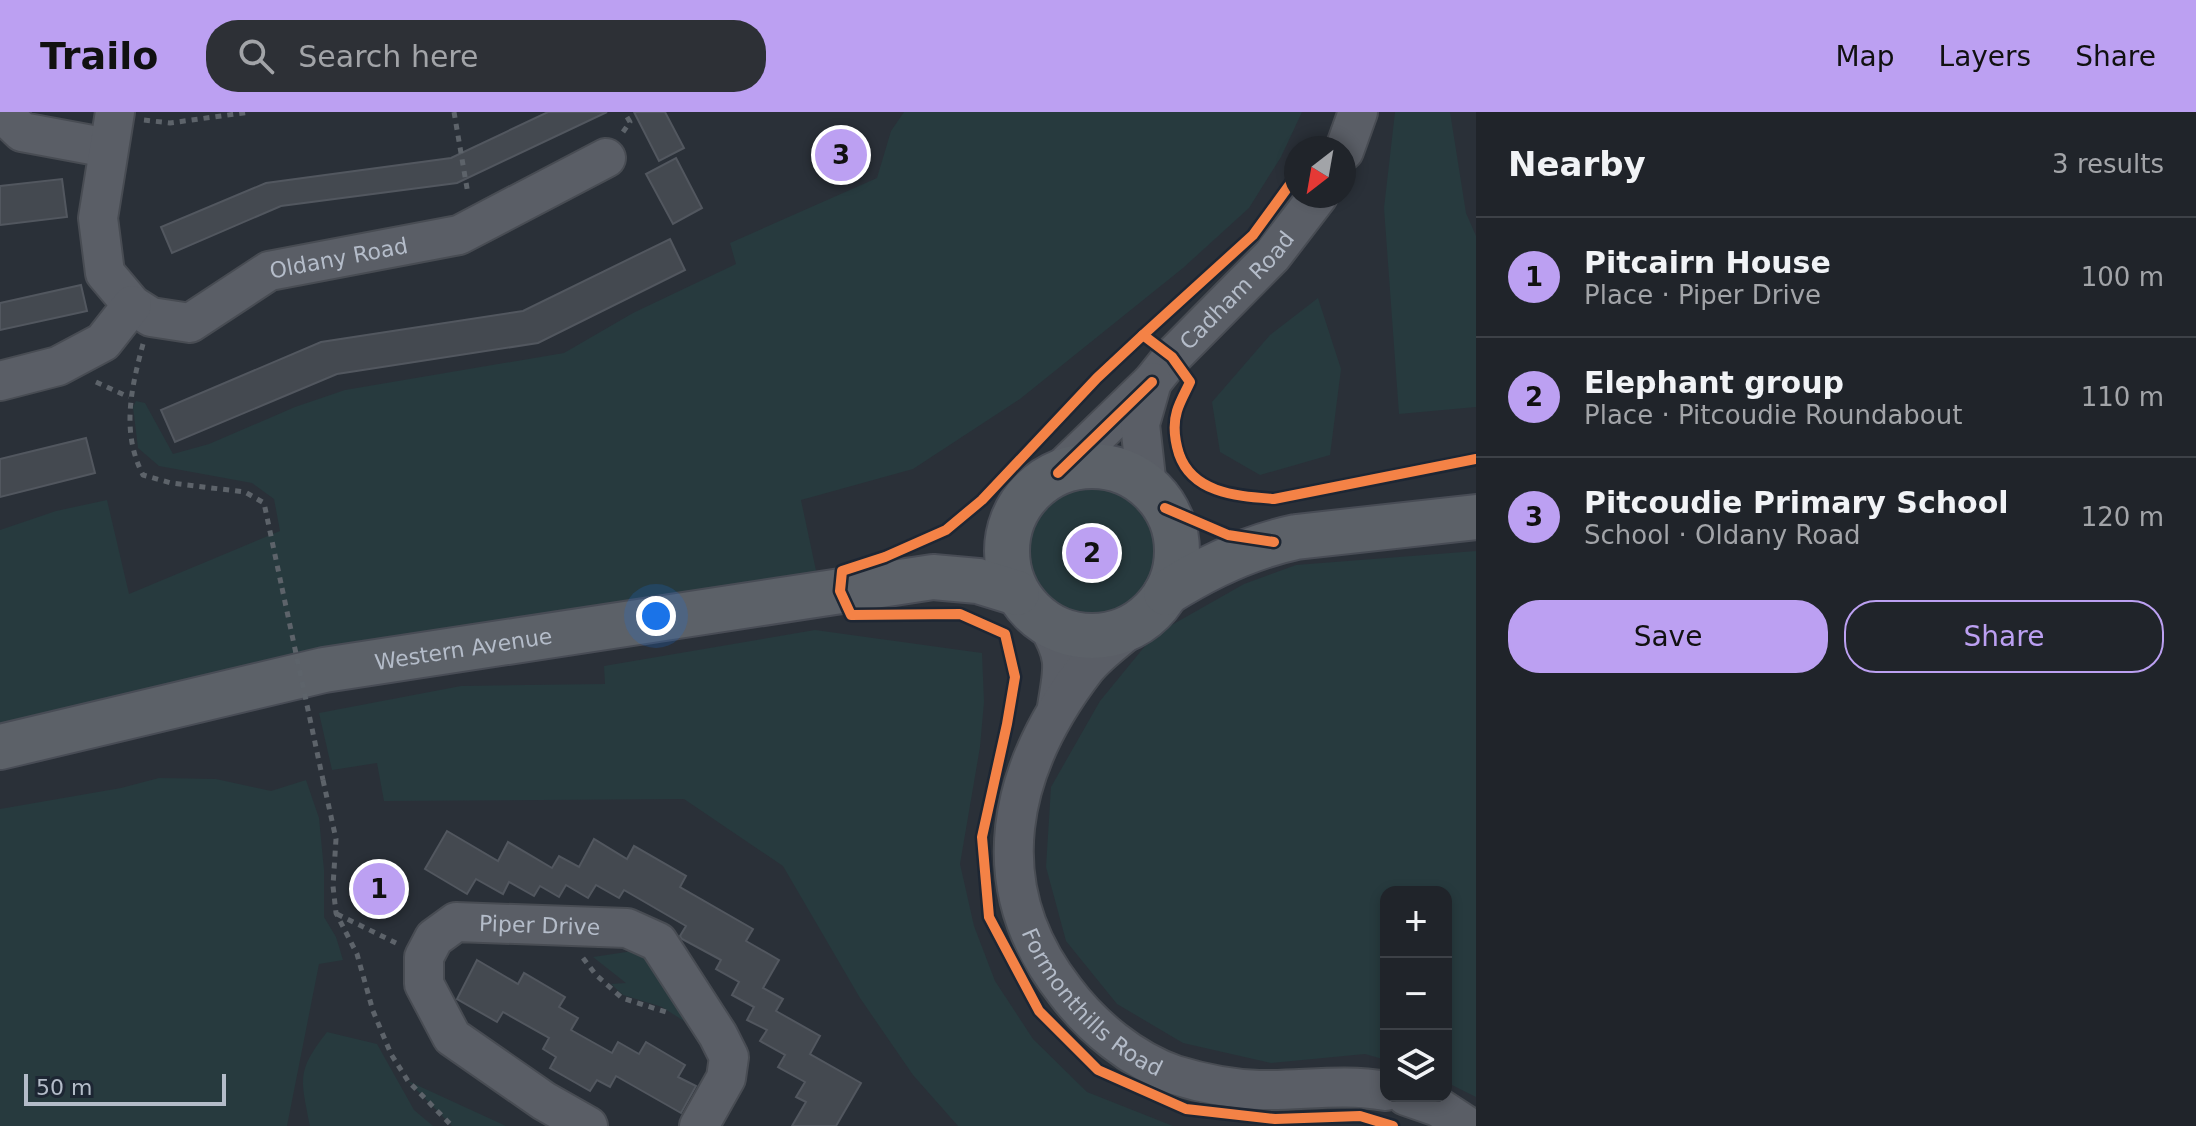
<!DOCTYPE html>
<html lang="en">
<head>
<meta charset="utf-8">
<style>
	body { margin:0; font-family:"DejaVu Sans",sans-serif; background:#2d3036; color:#f1f3f6 }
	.controls { position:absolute; right:24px; bottom:24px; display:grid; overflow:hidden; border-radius:16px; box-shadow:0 4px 12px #0003 }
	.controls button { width:72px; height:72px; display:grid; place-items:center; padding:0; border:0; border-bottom:2px solid #3d4147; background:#20242a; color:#f1f3f6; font:40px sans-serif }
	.compass { position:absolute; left:1284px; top:24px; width:72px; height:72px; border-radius:50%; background:#20242a; box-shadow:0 4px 12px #0003; rotate:211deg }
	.scale { position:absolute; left:24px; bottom:20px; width:202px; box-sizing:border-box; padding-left:8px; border:4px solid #b4bcc9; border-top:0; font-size:22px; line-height:28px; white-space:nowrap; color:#b4bcc9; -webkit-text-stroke:6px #1d2633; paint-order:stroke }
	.you { position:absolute; left:656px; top:504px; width:28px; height:28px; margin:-20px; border:6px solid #fff; border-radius:50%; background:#1a73e8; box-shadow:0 0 0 12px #1a73e833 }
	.badge { display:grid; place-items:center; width:52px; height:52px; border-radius:50%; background:#bca0f2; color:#111; font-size:26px; font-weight:700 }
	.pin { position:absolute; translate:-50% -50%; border:4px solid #fff; box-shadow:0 2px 8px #0006 }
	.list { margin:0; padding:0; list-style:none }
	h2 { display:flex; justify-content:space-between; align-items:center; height:104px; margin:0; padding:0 32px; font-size:34px }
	h2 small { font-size:26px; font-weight:400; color:#a2a4a8 }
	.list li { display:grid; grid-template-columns:52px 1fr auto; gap:24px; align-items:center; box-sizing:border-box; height:120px; padding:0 32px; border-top:2px solid #3d4147 }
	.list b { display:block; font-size:30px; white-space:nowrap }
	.list p { margin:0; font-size:26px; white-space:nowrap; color:#a2a4a8 }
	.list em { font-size:26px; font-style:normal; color:#a2a4a8 }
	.actions { display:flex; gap:16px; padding:24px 32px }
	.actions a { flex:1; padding:18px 0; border:2px solid #bca0f2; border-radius:32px; text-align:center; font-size:28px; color:#bca0f2 }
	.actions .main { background:#bca0f2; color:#111 }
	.icon { flex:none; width:44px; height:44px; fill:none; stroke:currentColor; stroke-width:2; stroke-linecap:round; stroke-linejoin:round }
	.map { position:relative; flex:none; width:1476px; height:1014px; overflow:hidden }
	header { display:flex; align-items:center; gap:48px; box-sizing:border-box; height:112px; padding:0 40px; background:#bca0f2; color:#111 }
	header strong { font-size:38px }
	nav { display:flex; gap:44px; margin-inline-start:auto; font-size:28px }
	.search { width:560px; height:72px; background:#2d3036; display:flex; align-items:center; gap:20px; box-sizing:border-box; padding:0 28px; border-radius:32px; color:#a2a4a8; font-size:30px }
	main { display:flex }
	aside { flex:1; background:#20242a }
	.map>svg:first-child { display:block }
	.green { fill:#273a3e }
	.building { fill:#444950; stroke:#52575f; stroke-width:2 }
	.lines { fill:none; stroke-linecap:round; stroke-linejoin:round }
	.minor-casing { stroke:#484c53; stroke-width:42 }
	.major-casing { stroke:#484c55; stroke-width:48 }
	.path { stroke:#5d636a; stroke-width:5; stroke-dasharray:6 6; stroke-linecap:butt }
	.minor { stroke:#5a5e66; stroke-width:38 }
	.major { stroke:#5c6168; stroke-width:44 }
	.path-bridge { stroke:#5d636a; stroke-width:5; stroke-dasharray:6 6; stroke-linecap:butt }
	.cycleway-casing { stroke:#1d2633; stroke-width:15 }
	.cycleway { stroke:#f48246; stroke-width:10 }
	.labels { text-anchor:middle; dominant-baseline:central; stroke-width:6; stroke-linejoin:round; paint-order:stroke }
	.street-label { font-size:22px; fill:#b4bcc9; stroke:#1d2633 }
</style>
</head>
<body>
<header>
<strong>Trailo</strong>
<div class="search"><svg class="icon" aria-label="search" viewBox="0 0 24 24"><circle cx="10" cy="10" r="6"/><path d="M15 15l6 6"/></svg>Search here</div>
<nav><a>Map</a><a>Layers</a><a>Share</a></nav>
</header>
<main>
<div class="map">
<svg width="1476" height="1014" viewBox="0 0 1476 1014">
	<rect width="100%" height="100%" fill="#2a3038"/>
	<g class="green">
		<path d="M904 0H1302L1281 45 1249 96 1183 156 1020 287 913 357 801 388 818 468 533 505 127 581 0 618V418L56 399 107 388 129 482 280 419 274 387 252 371 159 354 138 336 133 295 136 289 145 291 173 342 209 332 295 295 345 278 564 241 633 201 736 152 730 131 877 66 891 19Z"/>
		<path d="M1395 0H1450L1466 101 1476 124V295L1399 302 1384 96Z"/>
		<path d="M1318 186 1341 257 1330 343 1260 363 1220 340 1212 290 1270 223Z"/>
		<circle cx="1092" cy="438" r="63"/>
		<path d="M1476 439V985L1446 970V780H1386V948L1365 942 1271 951 1183 931 1117 892 1066 829 1046 755 1051 675 1100 589 1154 523 1244 472 1296 453Z"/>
		<path d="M815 518 982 541 984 590 980 635 960 752 974 814 995 869 1033 927 1087 980 1173 1014H958L913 963 860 886 783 754 684 687 384 689 377 651 332 658 319 601 461 574 605 572 604 554Z"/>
		<path d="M159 666 216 667 271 679 306 668 319 706 324 758V805L336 825 343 848 319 852 287 1014H0V697L121 676Z"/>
		<path d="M646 837 701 920 662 895 623 883 611 872 626 871 593 845Z"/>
		<path d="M327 920 377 932 414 998 433 1014H310C301 966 296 960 327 920Z"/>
		<path d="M408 969 506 1014H452Z"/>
	</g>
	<g class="building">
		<path d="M548 0H607L457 71 281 94 172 141 161 115 266 71 451 46Z"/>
		<path d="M634 0H665L684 36 659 49Z"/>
		<path d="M676 46 702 96 673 112 646 62Z"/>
		<path d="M62 67 67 105 0 113V74Z"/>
		<path d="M670 127 685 158 538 231 337 262 175 330 161 298 321 230 523 199Z"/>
		<path d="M81 173 87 199 0 218V191Z"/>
		<path d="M86 326 95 361 0 385V347Z"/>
		<path d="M447 719 498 749 508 730 552 756 559 744 579 755 594 727 627 747 634 734 686 764 680 775 753 817 746 829 779 848 763 876 783 887 776 899 820 924 810 942 861 971 836 1014H792L806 990 796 985 805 970 778 955 785 943 760 929 767 918 747 908 754 895 732 883 739 870 716 857 721 848 682 827 680 824 686 814 624 778 619 786 596 773 588 786 566 773 559 785 540 774 534 784 509 770 503 782 476 767 467 782 425 757Z"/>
		<path d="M477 848 518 872 524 861 565 885 559 895 578 906 571 918 612 941 618 930 639 942 646 930 685 953 678 965 696 974 681 1001 616 964 610 975 597 968 590 979 550 956 556 945 543 937 549 926 503 900 497 910 457 887Z"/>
	</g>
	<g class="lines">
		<defs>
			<g id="minor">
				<path d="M1 0 22 20 108 36"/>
				<path id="s1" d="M115 0 98 106 105 161 132 193 151 205 190 211 269 159 459 123 606 46"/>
				<path d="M1344 39 1358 0"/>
				<path d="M0 269 58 254 103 230 132 193"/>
				<path id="s2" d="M1058 361 1152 270 1172 245 1272 144 1318 84"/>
				<path d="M1147 375 1140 312 1152 270"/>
				<path d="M1047 512C1068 547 1063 557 1057 595"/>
				<path id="s3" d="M1131 515C1117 528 1098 541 1086 556 1009 656 981 772 1065 879 1092 915 1132 948 1175 963 1201 971 1231 977 1259 978 1302 979 1343 971 1386 979"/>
				<path d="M1406 984 1438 995 1467 1014"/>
				<path id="s4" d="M588 1014 544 989 452 925 424 872V845L434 826 456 810 627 816 658 830 718 923 729 945 726 966 699 1014"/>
			</g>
			<g id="major">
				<circle cx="1092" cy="439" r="85"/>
				<path d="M1166 481C1207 455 1249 435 1296 425L1476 405"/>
				<path id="s5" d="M0 635 324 558 933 465 978 469 1017 481"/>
			</g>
		</defs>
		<use href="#minor" class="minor-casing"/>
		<use href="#major" class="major-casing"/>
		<g class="path">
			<path d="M454 0 468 82"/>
			<path d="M144 8 170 11 250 0"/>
			<path d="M623 20 630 10 624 0"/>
			<path d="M143 232C131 277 121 320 143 363L171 371 245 380 264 391 282 476"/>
			<path d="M96 270 129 285"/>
			<path d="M323 668 336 727 333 774 336 801 357 842 373 899 391 942 408 969 452 1014"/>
			<path d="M337 802 396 831"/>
			<path d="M583 846 596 863 622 886 666 900"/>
		</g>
		<use href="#minor" class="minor"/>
		<use href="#major" class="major"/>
		<path class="path-bridge" d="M282 476 323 668"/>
		<defs>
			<g id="cycleway">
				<path d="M1143 223 1253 123 1296 64"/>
				<path d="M1058 361 1152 270"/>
				<path d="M1165 396 1228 423 1274 430"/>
				<path d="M1393 1014 1360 1004 1275 1007 1186 997 1098 958 1039 899 989 805 982 725 1007 612 1015 565 1005 522 960 502 851 503 840 479 842 459 885 445 946 418 982 388 1097 266 1143 223 1172 245 1190 270C1186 279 1180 289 1177 299 1173 312 1175 329 1179 342 1193 382 1238 384 1274 387L1476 347"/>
			</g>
		</defs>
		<use href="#cycleway" class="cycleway-casing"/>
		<use href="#cycleway" class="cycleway"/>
	</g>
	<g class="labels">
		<g class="street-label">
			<text stroke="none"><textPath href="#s1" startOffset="432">Oldany Road</textPath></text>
			<text stroke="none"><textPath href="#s2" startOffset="256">Cadham Road</textPath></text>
			<text stroke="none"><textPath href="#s5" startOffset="474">Western Avenue</textPath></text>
			<text stroke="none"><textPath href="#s4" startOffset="382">Piper Drive</textPath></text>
			<text stroke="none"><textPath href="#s3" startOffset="440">Formonthills Road</textPath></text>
		</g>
	</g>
</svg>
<div class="controls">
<button>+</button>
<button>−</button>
<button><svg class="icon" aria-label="layers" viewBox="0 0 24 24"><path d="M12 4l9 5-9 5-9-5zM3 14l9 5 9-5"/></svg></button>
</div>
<svg class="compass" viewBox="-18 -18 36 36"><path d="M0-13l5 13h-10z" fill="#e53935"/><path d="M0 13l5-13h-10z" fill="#a2a4a8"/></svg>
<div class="scale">50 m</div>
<div class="you"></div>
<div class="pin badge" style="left:379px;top:777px">1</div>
<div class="pin badge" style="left:1092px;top:441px">2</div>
<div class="pin badge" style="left:841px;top:43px">3</div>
</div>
<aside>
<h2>Nearby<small>3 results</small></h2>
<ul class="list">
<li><span class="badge">1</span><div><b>Pitcairn House</b><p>Place · Piper Drive</p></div><em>100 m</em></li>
<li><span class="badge">2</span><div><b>Elephant group</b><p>Place · Pitcoudie Roundabout</p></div><em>110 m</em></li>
<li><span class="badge">3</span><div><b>Pitcoudie Primary School</b><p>School · Oldany Road</p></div><em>120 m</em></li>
</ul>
<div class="actions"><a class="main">Save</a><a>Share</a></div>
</aside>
</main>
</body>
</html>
